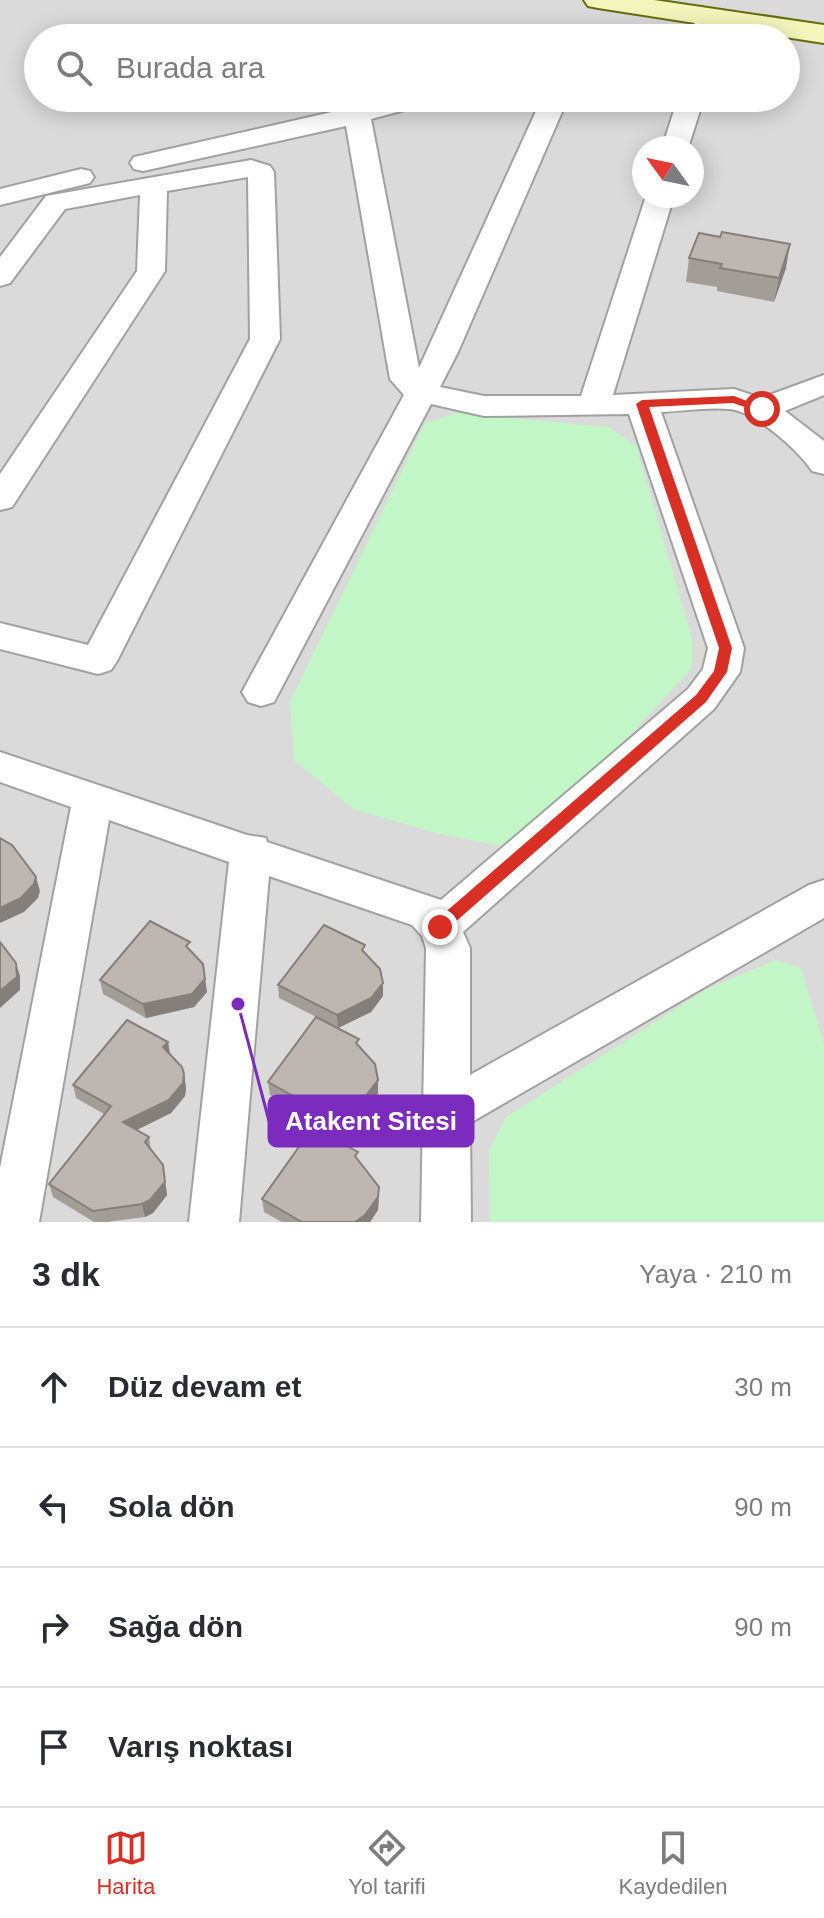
<!DOCTYPE html>
<html lang="tr">
<head>
<meta charset="utf-8">
<style>
	body { margin:0; font-family:Helvetica,sans-serif; background:#f7f7f7; color:#2b2b33 }
	.compass { position:absolute; left:632px; top:136px; width:72px; height:72px; border-radius:50%; background:#fff; box-shadow:0 4px 20px #0003; rotate:303deg }
	.stop { position:absolute; width:24px; height:24px; margin:-18px; border:6px solid #d93025; border-radius:50%; background:#fff }
	.stop.end { background:#d93025; border-color:#fff; box-shadow:0 2px 8px #0008 }
	.list { margin:0; padding:0; list-style:none }
	h2 { display:flex; justify-content:space-between; align-items:center; height:104px; margin:0; padding:0 32px; font-size:34px }
	h2 small { font-size:26px; font-weight:400; color:#7c7c81 }
	.list li { display:grid; grid-template-columns:52px 1fr auto; gap:24px; align-items:center; box-sizing:border-box; height:120px; padding:0 32px; border-top:2px solid #e1e1e2 }
	.list b { display:block; font-size:30px; white-space:nowrap }
	.list em { font-size:26px; font-style:normal; color:#7c7c81 }
	.icon { flex:none; width:44px; height:44px; fill:none; stroke:currentColor; stroke-width:2; stroke-linecap:round; stroke-linejoin:round }
	.map { position:relative; flex:none; width:824px; height:1222px; overflow:hidden }
	.search { position:absolute; background:#fff; box-shadow:0 4px 20px #0003; left:24px; right:24px; top:24px; height:88px; display:flex; align-items:center; gap:20px; box-sizing:border-box; padding:0 28px; border-radius:44px; color:#7c7c81; font-size:30px }
	.sheet { height:584px; background:#fff }
	nav { display:flex; justify-content:space-around; align-items:center; box-sizing:border-box; height:112px; border-top:2px solid #e1e1e2; background:#fff; font-size:22px; color:#7c7c81 }
	nav a { display:grid; justify-items:center; gap:4px }
	nav .on { color:#d93025 }
	.map>svg:first-child { display:block }
	.residential { fill:#dbdada; fill-rule:evenodd }
	.park { fill:#c3f6c6 }
	.lines { fill:none; stroke-linecap:round; stroke-linejoin:round }
	.street-casing { stroke:#a1a1a1; stroke-width:4 }
	.secondary-casing { stroke:#656d0c; stroke-width:4 }
	.street { fill:#fff; fill-rule:evenodd }
	.secondary { fill:#f3f5bb; fill-rule:evenodd }
	.wall { fill:#a39d98 }
	.shaded-wall { fill:#857f7c }
	.building { fill:#beb6b1; stroke:#857f7c; stroke-width:2 }
	.route { fill:#d93025 }
	.leader { fill:none; stroke:#7b2cbf; stroke-width:3 }
	.callout-dot { fill:#7b2cbf; stroke:#fff; stroke-width:3 }
	.callout { fill:#7b2cbf; stroke:#7b2cbf; stroke-width:3 }
	.callout-label { font-size:26px; text-anchor:middle; font-weight:bold; fill:#fff }
</style>
</head>
<body>
<div class="map">
<svg width="824" height="1222" viewBox="0 0 824 1222">
	<rect width="100%" height="100%" fill="#eeeae4"/>
	<path class="residential" d="M0 0H824V1222H0ZM38 38H786V98H38ZM644 148H692V196H644Z"/>
	<g class="park">
		<path d="M457 413 609 427 636 446 692 638V668L581 788 517 849 439 834 353 809 294 760 290 702 425 423Z"/>
		<path d="M775 960 801 968 824 1044V1222H490L489 1151 506 1117 705 990Z"/>
	</g>
	<g class="lines">
		<defs>
			<g id="street">
				<path d="M714 11 722 13 726 18 705 38H679L706 13Z"/>
				<path d="M393 98H435L431 103 371 119 419 368 542 98H568L458 352 440 387 484 396H581L646 196H674L613 395 734 389 761 398 824 375V395L785 411 824 441V474L812 471C799 451 755 411 729 409 707 407 683 411 661 412L744 648 740 672 714 709 463 932 470 948V1075L809 885 824 880V918L470 1123 471 1222H421L426 948 422 936 412 925 269 876 239 1222H189L229 862 109 820 39 1222H0V1168L71 807 0 782V752L247 835 266 838 267 842 441 900 688 689 703 669 708 648 629 414 484 416 431 404 274 702 261 706 248 702 242 692 404 395 390 379 346 126 143 171 134 169 130 163 134 157 143 155Z"/>
				<path d="M678 98H704L688 148H662Z"/>
				<path d="M251 160 270 166 274 172 280 339 117 661 111 670 98 674 0 649V623L88 645 250 339 248 177 167 191 165 271 12 507 0 510V474L137 271 140 195 65 209 10 283 0 286V257L46 196Z"/>
				<path d="M81 169 90 171 94 177 90 183 0 205V189Z"/>
			</g>
			<path id="secondary" d="M584 0H654L824 25V43L598 8 588 6Z"/>
		</defs>
		<use href="#street" class="street-casing"/>
		<use href="#secondary" class="secondary-casing"/>
		<use href="#street" class="street"/>
		<use href="#secondary" class="secondary"/>
	</g>
	<g class="wall">
		<path d="M689 258 786 268 774 302 717 291V287L686 282Z"/>
		<path d="M191 951 207 992 194 1007 146 1018 103 994 100 980Z"/>
		<path d="M365 953 383 983V996L371 1012 338 1028 279 998 278 985Z"/>
		<path d="M168 1042 170 1054 184 1074 186 1088 185 1096 171 1113 137 1130 149 1137 151 1150 163 1165 167 1195 153 1213 145 1217 107 1222H94L53 1197 49 1184 104 1114 76 1098 73 1085Z"/>
		<path d="M359 1047 378 1080V1093L366 1110 316 1121 270 1095 268 1082Z"/>
		<path d="M358 1161 379 1200 378 1210 370 1222H282L264 1212 262 1199Z"/>
	</g>
	<g class="shaded-wall">
		<path d="M790 244 786 268 774 302 779 278Z"/>
		<path d="M36 877 40 891 38 898 24 912 0 923V908Z"/>
		<path d="M16 963 20 976V990L0 1008V991Z"/>
		<path d="M203 964 207 992 194 1007 146 1018 143 1004Z"/>
		<path d="M383 983V996L371 1012 338 1028 337 1015Z"/>
		<path d="M168 1042 170 1055 163 1047Z"/>
		<path d="M184 1074 186 1088 185 1096 171 1113 126 1135 123 1122Z"/>
		<path d="M378 1080V1093L366 1110 316 1121 315 1108Z"/>
		<path d="M163 1165 167 1195 153 1213 145 1217 142 1204Z"/>
		<path d="M379 1187 378 1210 370 1222H355Z"/>
	</g>
	<g class="building">
		<path d="M722 232 790 244 779 278 720 268 722 264 689 258 699 233 720 237Z"/>
		<path d="M0 838 12 845 36 877 34 884 21 898 0 908Z"/>
		<path d="M150 921 190 942 186 946 203 964 205 979 192 994 143 1004 100 980Z"/>
		<path d="M324 925 365 945 362 950 380 969 383 983 371 998 337 1015 278 985Z"/>
		<path d="M0 942 16 963 17 977 0 991Z"/>
		<path d="M316 1017 359 1039 356 1043 375 1064 378 1080 365 1097 315 1108 268 1082Z"/>
		<path d="M127 1020 168 1042 163 1047 182 1067 184 1074 183 1083 169 1100 123 1122 149 1137 145 1142 163 1165 165 1182 150 1200 142 1204 93 1211 49 1184 111 1106 73 1085Z"/>
		<path d="M313 1127 358 1152 355 1156 379 1187 378 1197 365 1215 355 1222H302L262 1199Z"/>
	</g>
	<path class="route" d="M734 396 768 409 762 413 733 403 649 407 732 648 727 672 706 702 445 931H434V922L696 695 714 671 719 648 636 404 642 400Z"/>
	<path class="leader" d="M238 1004L269 1121"/>
	<circle class="callout-dot" cx="238" cy="1004" r="8"/>
	<rect class="callout" x="269" y="1096" width="204" height="50" rx="8"/>
	<g class="callout-label">
		<text x="371" y="1130">Atakent Sitesi</text>
	</g>
</svg>
<svg class="compass" viewBox="-18 -18 36 36"><path d="M0-13l5 13h-10z" fill="#e53935"/><path d="M0 13l5-13h-10z" fill="#7c7c81"/></svg>
<div class="stop" style="left:762px;top:409px"></div>
<div class="stop end" style="left:440px;top:927px"></div>
<div class="search"><svg class="icon" aria-label="search" viewBox="0 0 24 24"><circle cx="10" cy="10" r="6"/><path d="M15 15l6 6"/></svg>Burada ara</div>
</div>
<section class="sheet">
<h2>3 dk<small>Yaya · 210 m</small></h2>
<ul class="list">
<li><svg class="icon" aria-label="ahead" viewBox="0 0 24 24"><path d="M12 20V5M6 11l6-6 6 6"/></svg><div><b>Düz devam et</b></div><em>30 m</em></li>
<li><svg class="icon" aria-label="left" viewBox="0 0 24 24"><path d="M17 20v-9H6M10 6l-5 5 5 5"/></svg><div><b>Sola dön</b></div><em>90 m</em></li>
<li><svg class="icon" aria-label="right" viewBox="0 0 24 24"><path d="M7 20v-9h11M14 6l5 5-5 5"/></svg><div><b>Sağa dön</b></div><em>90 m</em></li>
<li><svg class="icon" aria-label="arrive" viewBox="0 0 24 24"><path d="M6 21V4h12l-3 4 3 4H6"/></svg><div><b>Varış noktası</b></div></li>
</ul>
</section>
<nav>
<a class="on"><svg class="icon" aria-label="map" viewBox="0 0 24 24"><path d="M3 6l6-2 6 2 6-2v14l-6 2-6-2-6 2zM9 4v14M15 6v14"/></svg>Harita</a>
<a><svg class="icon" aria-label="directions" viewBox="0 0 24 24"><path d="M12 3l9 9-9 9-9-9zM9 14v-3h6M13 9l2 2-2 2"/></svg>Yol tarifi</a>
<a><svg class="icon" aria-label="saved" viewBox="0 0 24 24"><path d="M7 4h10v16l-5-4-5 4z"/></svg>Kaydedilen</a>
</nav>
</body>
</html>
